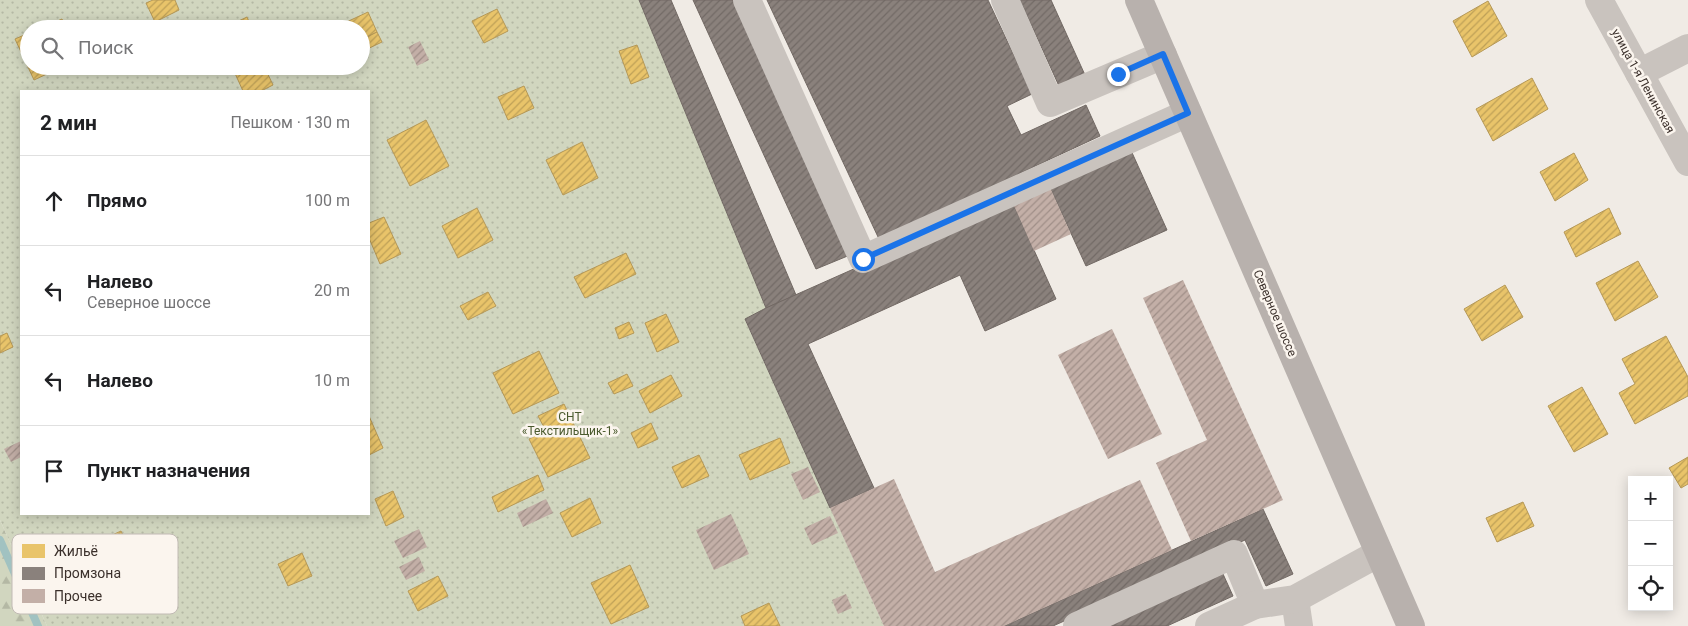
<!DOCTYPE html>
<html lang="ru">
<head>
<meta charset="utf-8">
<style>
	body { margin:0; font-family:Roboto,sans-serif; background:#f2f2f2; color:#202124 }
	.controls { position:absolute; right:15px; bottom:15px; display:grid; overflow:hidden; border-radius:0px; box-shadow:0 2px 12px #0003 }
	.controls button { width:45px; height:45px; display:grid; place-items:center; padding:0; border:0; border-bottom:1px solid #e0e0e0; background:#fff; color:#202124; font:25px sans-serif }
	.stop { position:absolute; width:15px; height:15px; margin:-11px; border:4px solid #1a73e8; border-radius:50%; background:#fff }
	.stop.end { background:#1a73e8; border-color:#fff; box-shadow:0 1px 5px #0008 }
	.list { margin:0; padding:0; list-style:none }
	h2 { display:flex; justify-content:space-between; align-items:center; height:65px; margin:0; padding:0 20px; font-size:21px }
	h2 small { font-size:16px; font-weight:400; color:#757577 }
	.list li { display:grid; grid-template-columns:32px 1fr auto; gap:15px; align-items:center; box-sizing:border-box; height:90px; padding:0 20px; border-top:1px solid #e0e0e0 }
	.list b { display:block; font-size:19px; white-space:nowrap }
	.list p { margin:0; font-size:16px; white-space:nowrap; color:#757577 }
	.list em { font-size:16px; font-style:normal; color:#757577 }
	.icon { flex:none; width:28px; height:28px; fill:none; stroke:currentColor; stroke-width:2; stroke-linecap:round; stroke-linejoin:round }
	.map { position:relative; flex:none; width:1688px; height:626px; overflow:hidden }
	.search { position:absolute; background:#fff; box-shadow:0 2px 12px #0003; left:20px; top:20px; width:350px; height:55px; display:flex; align-items:center; gap:12px; box-sizing:border-box; padding:0 18px; border-radius:28px; color:#757577; font-size:19px }
	.panel { position:absolute; background:#fff; box-shadow:0 2px 12px #0003; left:20px; top:90px; width:350px; height:425px; border-radius:0px }
	.map>svg:first-child { display:block }
	.forest { fill:url(#forest-firs) }
	.garden { fill:url(#garden-dots); fill-rule:evenodd }
	.homes { fill:url(#homes-hatch); stroke:#b59857 }
	.industry { fill:url(#industry-hatch); stroke:#726964 }
	.lines { fill:none; stroke-linecap:round; stroke-linejoin:round }
	.stream { stroke:#a1c2c1; stroke-width:8 }
	.building { fill:url(#building-hatch) }
	.minor { stroke:#c9c3be; stroke-width:28 }
	.major { stroke:#b8b1ad; stroke-width:28 }
	.route { stroke:#1a73e8; stroke-width:6 }
	.labels { text-anchor:middle; dominant-baseline:central; stroke-width:5; stroke-linejoin:round; paint-order:stroke }
	.street-label { font-size:12px; fill:#3b302b; stroke:#fbf5ee }
	.park-label { font-size:12px; fill:#4a5a2e; stroke:#fbf5ee }
	.key { fill:#fbf5ee; stroke:#c1bab4; stroke-width:1 }
	.key-label { font-size:14px; fill:#3b302b }
</style>
</head>
<body>
<div class="map">
<svg width="1688" height="626" viewBox="0 0 1688 626">
	<defs>
		<pattern id="forest-firs" width="22" height="20" patternUnits="userSpaceOnUse" patternTransform="scale(1.25)"><rect width="22" height="20" fill="#d1d6bf"/><path d="M5 1l3.5 6h-7zM16 11l3.5 6h-7z" fill="#b4b8a4"/></pattern>
		<pattern id="garden-dots" width="8" height="8" patternUnits="userSpaceOnUse" patternTransform="scale(1.25)"><rect width="8" height="8" fill="#d1d6bf"/><path d="M2 2h.1M6 6h.1" fill="none" stroke="#b4b8a4" stroke-width="1.8" stroke-linecap="round"/></pattern>
		<pattern id="homes-hatch" width="6" height="6" patternUnits="userSpaceOnUse" patternTransform="scale(1.25)"><rect width="6" height="6" fill="#e9c46a"/><path d="M-1 1l2-2M0 6l6-6M5 7l2-2" fill="none" stroke="#bea057"/></pattern>
		<pattern id="industry-hatch" width="6" height="6" patternUnits="userSpaceOnUse" patternTransform="scale(1.25)"><rect width="6" height="6" fill="#8a817c"/><path d="M-1 1l2-2M0 6l6-6M5 7l2-2" fill="none" stroke="#726a66"/></pattern>
		<pattern id="building-hatch" width="6" height="6" patternUnits="userSpaceOnUse" patternTransform="scale(1.25)"><rect width="6" height="6" fill="#c3afa7"/><path d="M-1 1l2-2M0 6l6-6M5 7l2-2" fill="none" stroke="#a08f88"/></pattern>
	</defs>
	<rect width="100%" height="100%" fill="#f0ebe5"/>
	<path class="forest" d="M0 520 47 626H0Z"/>
	<path class="garden" d="M0 0H639L766 308 745 320 884 626H47L0 520ZM29 29H361V66H29ZM21 91H369V514H21Z"/>
	<g class="homes">
		<path d="M153 0H175L179 10 155 22 146 3Z"/>
		<path d="M1488 1 1507 36 1472 57 1453 21Z"/>
		<path d="M497 9 508 31 484 43 472 21Z"/>
		<path d="M368 12 377 32 361 40V29H339L338 26Z"/>
		<path d="M247 17 252 29H225L224 28Z"/>
		<path d="M62 19 66 29H39Z"/>
		<path d="M144 21 148 29H128Z"/>
		<path d="M377 32 382 42 361 52V40Z"/>
		<path d="M29 33V66H64L34 80 15 39Z"/>
		<path d="M637 45 649 77 631 84 619 51Z"/>
		<path d="M239 66H264L273 85 261 91H243L233 69Z"/>
		<path d="M1532 78 1548 109 1493 141 1476 109Z"/>
		<path d="M524 86 534 108 508 120 498 97Z"/>
		<path d="M426 120 449 166 410 186 387 140Z"/>
		<path d="M582 142 598 178 563 195 546 160Z"/>
		<path d="M1574 153 1588 180 1555 201 1540 172Z"/>
		<path d="M477 208 493 240 458 258 442 226Z"/>
		<path d="M1609 208 1621 234 1576 257 1564 232Z"/>
		<path d="M384 217 401 254 380 264 369 238V223Z"/>
		<path d="M626 253 636 274 585 298 574 277Z"/>
		<path d="M1638 261 1658 297 1615 321 1596 283Z"/>
		<path d="M1505 285 1523 317 1482 341 1464 309Z"/>
		<path d="M488 292 496 306 468 320 460 306Z"/>
		<path d="M666 314 679 342 657 352 645 323Z"/>
		<path d="M629 322 634 333 619 339 615 328Z"/>
		<path d="M7 333 13 347 0 353V336Z"/>
		<path d="M1666 336 1688 377V396L1635 424 1619 393 1635 384 1622 359Z"/>
		<path d="M539 351 559 393 513 414 493 373Z"/>
		<path d="M627 374 633 386 614 394 608 383Z"/>
		<path d="M671 375 682 396 650 413 639 391Z"/>
		<path d="M1582 387 1608 434 1574 452 1548 406Z"/>
		<path d="M564 404 590 458 548 477 529 439 546 431 538 416Z"/>
		<path d="M369 416 383 448 369 455Z"/>
		<path d="M651 423 658 439 638 448 631 433Z"/>
		<path d="M780 438 790 463 750 480 739 455Z"/>
		<path d="M699 455 709 476 682 488 672 467Z"/>
		<path d="M1688 457V484L1681 488 1669 468Z"/>
		<path d="M538 475 544 490 498 512 492 497Z"/>
		<path d="M393 491 404 517 386 526 375 499Z"/>
		<path d="M590 498 601 523 572 537 560 513Z"/>
		<path d="M1523 502 1534 526 1497 542 1486 518Z"/>
		<path d="M121 531 137 566 89 588 73 553Z"/>
		<path d="M302 553 312 576 288 586 278 564Z"/>
		<path d="M630 565 649 607 611 624 591 583Z"/>
		<path d="M438 576 448 596 418 611 408 591Z"/>
		<path d="M769 603 780 626H745L741 616Z"/>
	</g>
	<g class="industry">
		<path d="M639 0H671L796 295 766 308Z"/>
		<path d="M693 0H733L850 255 816 269Z"/>
		<path d="M767 0H988L1032 94 1007 106 1021 135 1086 105 1100 136 879 239Z"/>
		<path d="M1020 0H1051L1085 75 1059 86Z"/>
		<path d="M1129 146 1167 230 1086 266 1048 183Z"/>
		<path d="M1011 199 1056 299 985 331 960 275 808 344 874 488 830 508 745 319 766 308Z"/>
		<path d="M1263 509 1293 574 1266 586 1245 540 1053 626H1004Z"/>
		<path d="M1223 574 1233 596 1167 626H1108Z"/>
	</g>
	<g class="lines">
		<path class="stream" d="M0 540 38 626"/>
	</g>
	<g class="building">
		<path d="M420 41 429 60 417 66 408 47Z"/>
		<path d="M1048 183 1071 234 1034 251 1011 199Z"/>
		<path d="M1183 280 1283 500 1191 541 1156 463 1207 440 1143 298Z"/>
		<path d="M1112 329 1162 434 1108 459 1058 355Z"/>
		<path d="M21 441V457L11 462 4 449Z"/>
		<path d="M808 467 820 492 803 500 791 474Z"/>
		<path d="M894 479 935 572 1140 480 1172 550 1004 626H884L830 508Z"/>
		<path d="M546 499 553 513 523 527 517 513Z"/>
		<path d="M731 514 749 554 714 570 696 530Z"/>
		<path d="M830 516 838 533 812 545 804 528Z"/>
		<path d="M419 529 427 547 403 558 394 541Z"/>
		<path d="M419 557 425 571 406 580 399 567Z"/>
		<path d="M846 594 852 608 838 614 832 600Z"/>
	</g>
	<g class="lines">
		<g class="minor">
			<path d="M747 0 863 259 1188 113"/>
			<path d="M1005 0 1050 103 1163 55"/>
			<path d="M1599 0 1688 162"/>
			<path d="M1639 73 1688 48"/>
			<path d="M1295 599 1299 626"/>
			<path d="M1077 626 1234 554 1255 605"/>
			<path d="M1209 626 1255 605 1295 599 1379 553"/>
		</g>
		<path class="major" d="M1139 0 1411 626"/>
	</g>
	<g class="lines">
		<path class="route" d="M863 259 1188 113 1163 54 1118 74"/>
	</g>
	<g class="labels">
		<g class="street-label">
			<text transform="translate(1643 81) rotate(61)">улица 1-я Ленинская</text>
			<text transform="translate(1275 313) rotate(67)">Северное шоссе</text>
		</g>
		<g class="park-label">
			<text x="570" y="417">СНТ<tspan x="570" dy="14">«Текстильщик-1»</tspan></text>
		</g>
	</g>
	<rect x="12" y="534" width="166" height="80" rx="8" class="key"/>
	<rect x="22" y="544" width="23" height="14" fill="#e9c46a"/>
	<rect x="22" y="567" width="23" height="13" fill="#8a817c"/>
	<rect x="22" y="589" width="23" height="14" fill="#c3afa7"/>
	<g class="key-label">
		<text x="54" y="556">Жильё</text>
		<text x="54" y="578">Промзона</text>
		<text x="54" y="601">Прочее</text>
	</g>
</svg>
<div class="controls">
<button>+</button>
<button>−</button>
<button><svg class="icon" aria-label="locate" viewBox="0 0 24 24"><circle cx="12" cy="12" r="6"/><path d="M12 2v4M12 18v4M2 12h4M18 12h4"/></svg></button>
</div>
<div class="stop" style="left:863px;top:259px"></div>
<div class="stop end" style="left:1118px;top:74px"></div>
<div class="search"><svg class="icon" aria-label="search" viewBox="0 0 24 24"><circle cx="10" cy="10" r="6"/><path d="M15 15l6 6"/></svg>Поиск</div>
<section class="panel">
<h2>2 мин<small>Пешком · 130 m</small></h2>
<ul class="list">
<li><svg class="icon" aria-label="ahead" viewBox="0 0 24 24"><path d="M12 20V5M6 11l6-6 6 6"/></svg><div><b>Прямо</b></div><em>100 m</em></li>
<li><svg class="icon" aria-label="left" viewBox="0 0 24 24"><path d="M17 20v-9H6M10 6l-5 5 5 5"/></svg><div><b>Налево</b><p>Северное шоссе</p></div><em>20 m</em></li>
<li><svg class="icon" aria-label="left" viewBox="0 0 24 24"><path d="M17 20v-9H6M10 6l-5 5 5 5"/></svg><div><b>Налево</b></div><em>10 m</em></li>
<li><svg class="icon" aria-label="arrive" viewBox="0 0 24 24"><path d="M6 21V4h12l-3 4 3 4H6"/></svg><div><b>Пункт назначения</b></div></li>
</ul>
</section>
</div>
</body>
</html>
